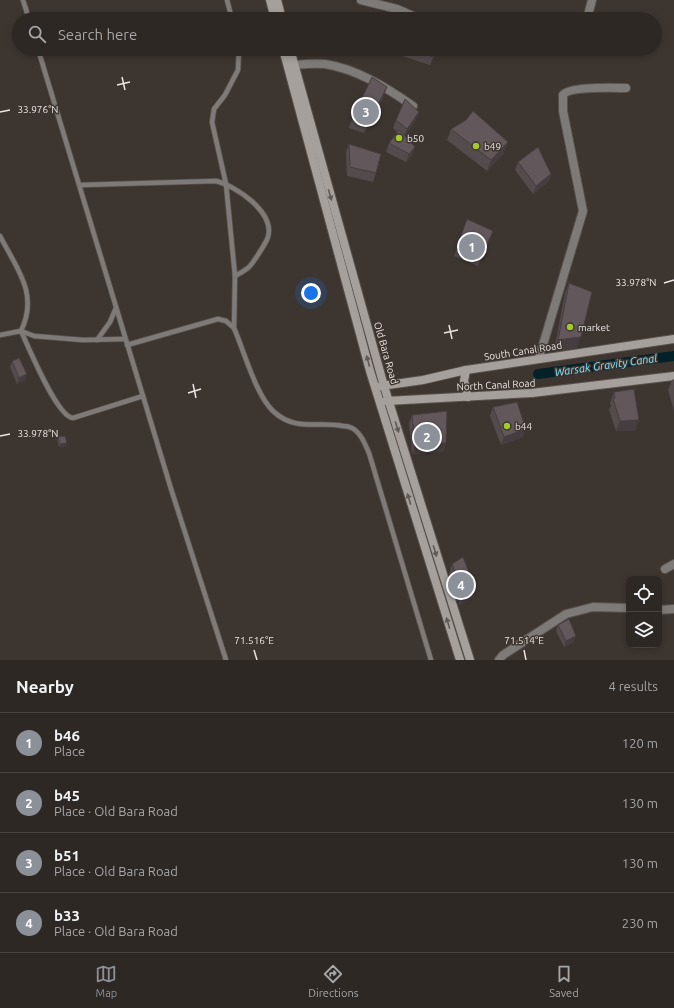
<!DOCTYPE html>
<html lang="en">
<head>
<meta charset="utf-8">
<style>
	body { margin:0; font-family:Ubuntu,sans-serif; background:#3a3431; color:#f1f3f6 }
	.controls { position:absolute; right:12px; bottom:12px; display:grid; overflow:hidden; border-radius:8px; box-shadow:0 2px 6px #0003 }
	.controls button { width:36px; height:36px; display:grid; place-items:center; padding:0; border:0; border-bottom:1px solid #494441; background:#2e2824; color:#f1f3f6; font:20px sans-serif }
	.you { position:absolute; left:311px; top:293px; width:14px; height:14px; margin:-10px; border:3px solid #fff; border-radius:50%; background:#1a73e8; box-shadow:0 0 0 6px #1a73e833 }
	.badge { display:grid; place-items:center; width:26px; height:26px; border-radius:50%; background:#8c9099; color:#fff; font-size:13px; font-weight:700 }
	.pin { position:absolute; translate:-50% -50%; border:2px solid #fff; box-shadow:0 1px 4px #0006 }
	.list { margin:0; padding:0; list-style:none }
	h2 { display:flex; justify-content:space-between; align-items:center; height:52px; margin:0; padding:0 16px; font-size:17px }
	h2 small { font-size:13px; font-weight:400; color:#a7a6a6 }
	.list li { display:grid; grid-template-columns:26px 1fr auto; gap:12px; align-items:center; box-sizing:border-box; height:60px; padding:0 16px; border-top:1px solid #494441 }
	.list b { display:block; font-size:15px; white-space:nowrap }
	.list p { margin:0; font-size:13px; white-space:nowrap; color:#a7a6a6 }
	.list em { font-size:13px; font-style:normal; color:#a7a6a6 }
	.icon { flex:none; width:22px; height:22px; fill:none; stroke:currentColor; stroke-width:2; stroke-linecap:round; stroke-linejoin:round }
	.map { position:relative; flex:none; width:674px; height:660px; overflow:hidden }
	.search { position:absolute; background:#2e2824; box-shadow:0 2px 6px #0003; left:12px; right:12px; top:12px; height:44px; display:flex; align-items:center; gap:10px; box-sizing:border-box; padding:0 14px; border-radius:22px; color:#a7a6a6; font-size:15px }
	.sheet { height:292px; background:#2e2824 }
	nav { display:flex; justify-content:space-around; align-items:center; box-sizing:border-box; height:56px; border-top:1px solid #494441; background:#2e2824; font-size:11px; color:#a7a6a6 }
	nav a { display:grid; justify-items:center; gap:2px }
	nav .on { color:#8c9099 }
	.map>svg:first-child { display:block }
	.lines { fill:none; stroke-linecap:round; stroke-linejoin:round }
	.canal { stroke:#032128; stroke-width:10 }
	.lane-casing { stroke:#59514c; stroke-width:6 }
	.street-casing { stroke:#59514c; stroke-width:10 }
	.secondary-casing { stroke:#59514c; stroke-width:10 }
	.lane { stroke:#7e7a77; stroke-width:4.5 }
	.street { stroke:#7e7a77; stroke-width:8 }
	.secondary { stroke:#a5a09b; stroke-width:8 }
	.wall { fill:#544b4d }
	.shaded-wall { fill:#453d3f }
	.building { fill:#62575a; stroke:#453d3f }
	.oneway { fill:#615a55 }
	.ticks { fill:none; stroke:#eae5e2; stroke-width:1.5 }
	.poi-dot { fill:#a2c928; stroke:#3d3530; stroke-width:1.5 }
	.labels { text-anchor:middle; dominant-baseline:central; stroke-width:3; stroke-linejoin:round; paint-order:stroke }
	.poi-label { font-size:10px; fill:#eae5e2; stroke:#3d3530; text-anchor:start }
	.street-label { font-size:10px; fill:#eae5e2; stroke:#3d3530 }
	.water-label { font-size:11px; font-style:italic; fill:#81e4fc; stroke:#3d3530 }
	.ticks-label { font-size:10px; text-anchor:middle; fill:#eae5e2; stroke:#3d3530; stroke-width:3; stroke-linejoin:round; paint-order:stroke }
</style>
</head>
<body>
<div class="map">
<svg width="674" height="660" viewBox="0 0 674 660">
	<rect width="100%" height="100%" fill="#3d3530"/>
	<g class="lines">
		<path class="canal" d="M538 374 674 356"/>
		<defs>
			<g id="lane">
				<path d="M23 0 29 19"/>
				<path d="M227 0 232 19"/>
				<path d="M38 49 172 492 226 660"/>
				<path d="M80 185 216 181C236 186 275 212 268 237 266 243 252 265 248 268 244 271 239 274 235 276"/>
				<path d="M0 236C17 269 39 294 21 331 29 348 57 417 73 418L143 396"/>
				<path d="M234 328 235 276 226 184 212 122 214 109 225 95 238 70 239 49"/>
				<path d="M0 335 21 331 34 336 83 340 125 339"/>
				<path d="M97 340 110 322 116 308"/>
				<path d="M127 345 218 319 226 321 234 328C244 351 256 395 273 411 295 432 318 421 343 426 345 426 350 427 352 428 361 433 365 444 369 453L431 660"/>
			</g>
			<g id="street">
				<path d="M361 0 397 9 420 19"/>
				<path d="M587 19 592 0"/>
				<path d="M294 65C304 64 315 63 325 64 357 69 387 88 413 106"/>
				<path d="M539 358 583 211 563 111V95C569 86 614 88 626 88"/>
				<path d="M665 569 674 564"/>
				<path d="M659 610 674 609"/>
				<path d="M499 660 503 655 566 614 593 607 629 608"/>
			</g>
			<g id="secondary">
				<path d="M270 0 275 19"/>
				<path d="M277 0 282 19"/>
				<path d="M283 49 370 371 460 660"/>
				<path d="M290 49 384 386 470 660"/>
				<path d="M466 370 464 381 468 397"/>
				<path d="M381 386 423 380 466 370 674 339"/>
				<path d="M386 401 532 393 674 376"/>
			</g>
		</defs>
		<use href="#lane" class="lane-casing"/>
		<use href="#street" class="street-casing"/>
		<use href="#secondary" class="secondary-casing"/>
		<use href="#lane" class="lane"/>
		<use href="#street" class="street"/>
		<use href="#secondary" class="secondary"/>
	</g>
	<g class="wall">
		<path d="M405 49H438L430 65 402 56Z"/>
		<path d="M384 96 364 133 349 128 352 119Z"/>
		<path d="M396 120H416L404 136 415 147 412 155 406 162 386 152 389 143 397 132 393 128Z"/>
		<path d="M451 129 504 153 487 171 447 140Z"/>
		<path d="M349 144 376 173 373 182 347 176 346 152Z"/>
		<path d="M518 162 551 174 548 182 533 194 515 170Z"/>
		<path d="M467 219 493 231 490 239 478 266 454 256Z"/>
		<path d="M569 283 577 348 554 351 565 293Z"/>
		<path d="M12 361 25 380 17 384 10 367Z"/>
		<path d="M674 379V411L668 390 672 380Z"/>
		<path d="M614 392 639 420 635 431H616L609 410 611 406 610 403Z"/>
		<path d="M493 407 523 437 501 445 490 416Z"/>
		<path d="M412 415 446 443 443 452 412 454 409 423Z"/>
		<path d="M58 437 66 446 59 447 57 440Z"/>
		<path d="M452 564 476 590 473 598 460 605 449 573Z"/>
		<path d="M558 625 574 642 564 647 556 631Z"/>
	</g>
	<g class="shaded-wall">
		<path d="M437 49H438L430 65 433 57Z"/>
		<path d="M387 87 384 96 364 133 367 125Z"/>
		<path d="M419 112 416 120 404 137 407 129Z"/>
		<path d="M508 142 504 153 487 171 491 160Z"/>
		<path d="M415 147 412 155 406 162 409 154Z"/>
		<path d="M551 174 548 182 533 194 536 186Z"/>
		<path d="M493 231 490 239 478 266 481 258Z"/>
		<path d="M581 337 577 348 554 351 558 340Z"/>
		<path d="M27 374 25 380 17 384 19 378Z"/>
		<path d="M639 420 635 431H616L620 421Z"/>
		<path d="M526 429 523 437 501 445 504 437Z"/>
		<path d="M67 443 66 446 59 447 60 444Z"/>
		<path d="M446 443 443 452 412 454 415 446Z"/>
		<path d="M476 590 473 598 460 605 463 597Z"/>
		<path d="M576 636 574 642 564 647 566 641Z"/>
	</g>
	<g class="building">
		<path d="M420 15 432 19H418Z"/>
		<path d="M409 49H437L433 57Z"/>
		<path d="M372 77 387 87 367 125 352 119Z"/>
		<path d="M405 99 419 112 407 129 396 120Z"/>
		<path d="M473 111 508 142 491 160 451 129 466 120Z"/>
		<path d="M399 130 415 147 409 154 389 143Z"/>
		<path d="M349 144 381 154 376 173 350 167Z"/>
		<path d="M538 147 551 174 536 186 518 162Z"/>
		<path d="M467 219 493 231 481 258 457 247Z"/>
		<path d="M569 283 592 292 581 337 558 340Z"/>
		<path d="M19 358 27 374 19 378 12 361Z"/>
		<path d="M634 389 639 420 620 421 613 399 615 398 614 392Z"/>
		<path d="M517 402 526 429 504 437 493 407Z"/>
		<path d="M447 411 446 443 415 446 412 415Z"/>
		<path d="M65 436 67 443 60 444 58 437Z"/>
		<path d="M463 557 476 590 463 597 452 564Z"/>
		<path d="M569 619 576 636 566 641 558 625Z"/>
	</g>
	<defs><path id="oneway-solid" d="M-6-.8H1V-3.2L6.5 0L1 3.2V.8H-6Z"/></defs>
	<g class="oneway">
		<use href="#oneway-solid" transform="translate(330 195) rotate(74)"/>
		<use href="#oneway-solid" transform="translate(368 361) rotate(-105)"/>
		<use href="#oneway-solid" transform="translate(397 427) rotate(73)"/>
		<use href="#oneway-solid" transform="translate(409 499) rotate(-107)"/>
		<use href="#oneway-solid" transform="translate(435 551) rotate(73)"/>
		<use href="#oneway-solid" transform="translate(448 623) rotate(-107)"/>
	</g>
	<path class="ticks" d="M122 77 125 90M117 85 130 82M0 112 10 110M664 283 674 280M449 325 452 339M444 333 458 330M193 384 196 398M188 393 201 389M0 436 10 434M254 650 257 660M524 650 526 660"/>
	<g class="poi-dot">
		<circle cx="399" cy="138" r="4"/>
		<circle cx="476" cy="146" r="4"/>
		<circle cx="570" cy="327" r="4"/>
		<circle cx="507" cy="426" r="4"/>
	</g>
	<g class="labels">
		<g class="poi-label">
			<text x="407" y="138">b50</text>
			<text x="484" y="146">b49</text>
			<text x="578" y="327">market</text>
			<text x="515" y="426">b44</text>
		</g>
		<g class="street-label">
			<text transform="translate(523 351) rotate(-9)">South Canal Road</text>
			<text transform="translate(386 353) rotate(74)">Old Bara Road</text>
			<text transform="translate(496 385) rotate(-3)">North Canal Road</text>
		</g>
		<g class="water-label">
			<text transform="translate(606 365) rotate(-8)">Warsak Gravity Canal</text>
		</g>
	</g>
	<g class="ticks-label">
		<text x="38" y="113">33.976°N</text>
		<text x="636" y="286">33.978°N</text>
		<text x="38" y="437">33.978°N</text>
		<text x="254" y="644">71.516°E</text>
		<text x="524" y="644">71.514°E</text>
	</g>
</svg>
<div class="controls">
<button><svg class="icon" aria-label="locate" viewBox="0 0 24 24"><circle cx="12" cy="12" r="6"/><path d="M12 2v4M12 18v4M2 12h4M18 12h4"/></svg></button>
<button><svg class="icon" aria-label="layers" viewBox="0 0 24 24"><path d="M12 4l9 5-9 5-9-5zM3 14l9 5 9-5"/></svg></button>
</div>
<div class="you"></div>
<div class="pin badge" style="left:472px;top:247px">1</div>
<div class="pin badge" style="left:427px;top:437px">2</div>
<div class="pin badge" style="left:366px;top:112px">3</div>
<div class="pin badge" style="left:461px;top:585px">4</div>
<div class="search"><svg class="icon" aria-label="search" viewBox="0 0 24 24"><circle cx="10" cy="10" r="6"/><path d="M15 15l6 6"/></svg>Search here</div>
</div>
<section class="sheet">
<h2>Nearby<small>4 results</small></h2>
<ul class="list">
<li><span class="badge">1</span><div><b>b46</b><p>Place</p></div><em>120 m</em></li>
<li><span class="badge">2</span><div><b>b45</b><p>Place · Old Bara Road</p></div><em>130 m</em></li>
<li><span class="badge">3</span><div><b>b51</b><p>Place · Old Bara Road</p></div><em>130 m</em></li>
<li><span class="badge">4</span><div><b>b33</b><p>Place · Old Bara Road</p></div><em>230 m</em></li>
</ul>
</section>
<nav>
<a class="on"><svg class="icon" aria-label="map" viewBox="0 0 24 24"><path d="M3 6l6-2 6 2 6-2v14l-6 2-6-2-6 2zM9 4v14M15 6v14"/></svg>Map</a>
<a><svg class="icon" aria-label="directions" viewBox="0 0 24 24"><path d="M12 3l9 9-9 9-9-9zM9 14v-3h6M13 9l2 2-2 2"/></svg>Directions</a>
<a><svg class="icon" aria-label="saved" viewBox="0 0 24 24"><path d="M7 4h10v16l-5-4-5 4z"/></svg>Saved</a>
</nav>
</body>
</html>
